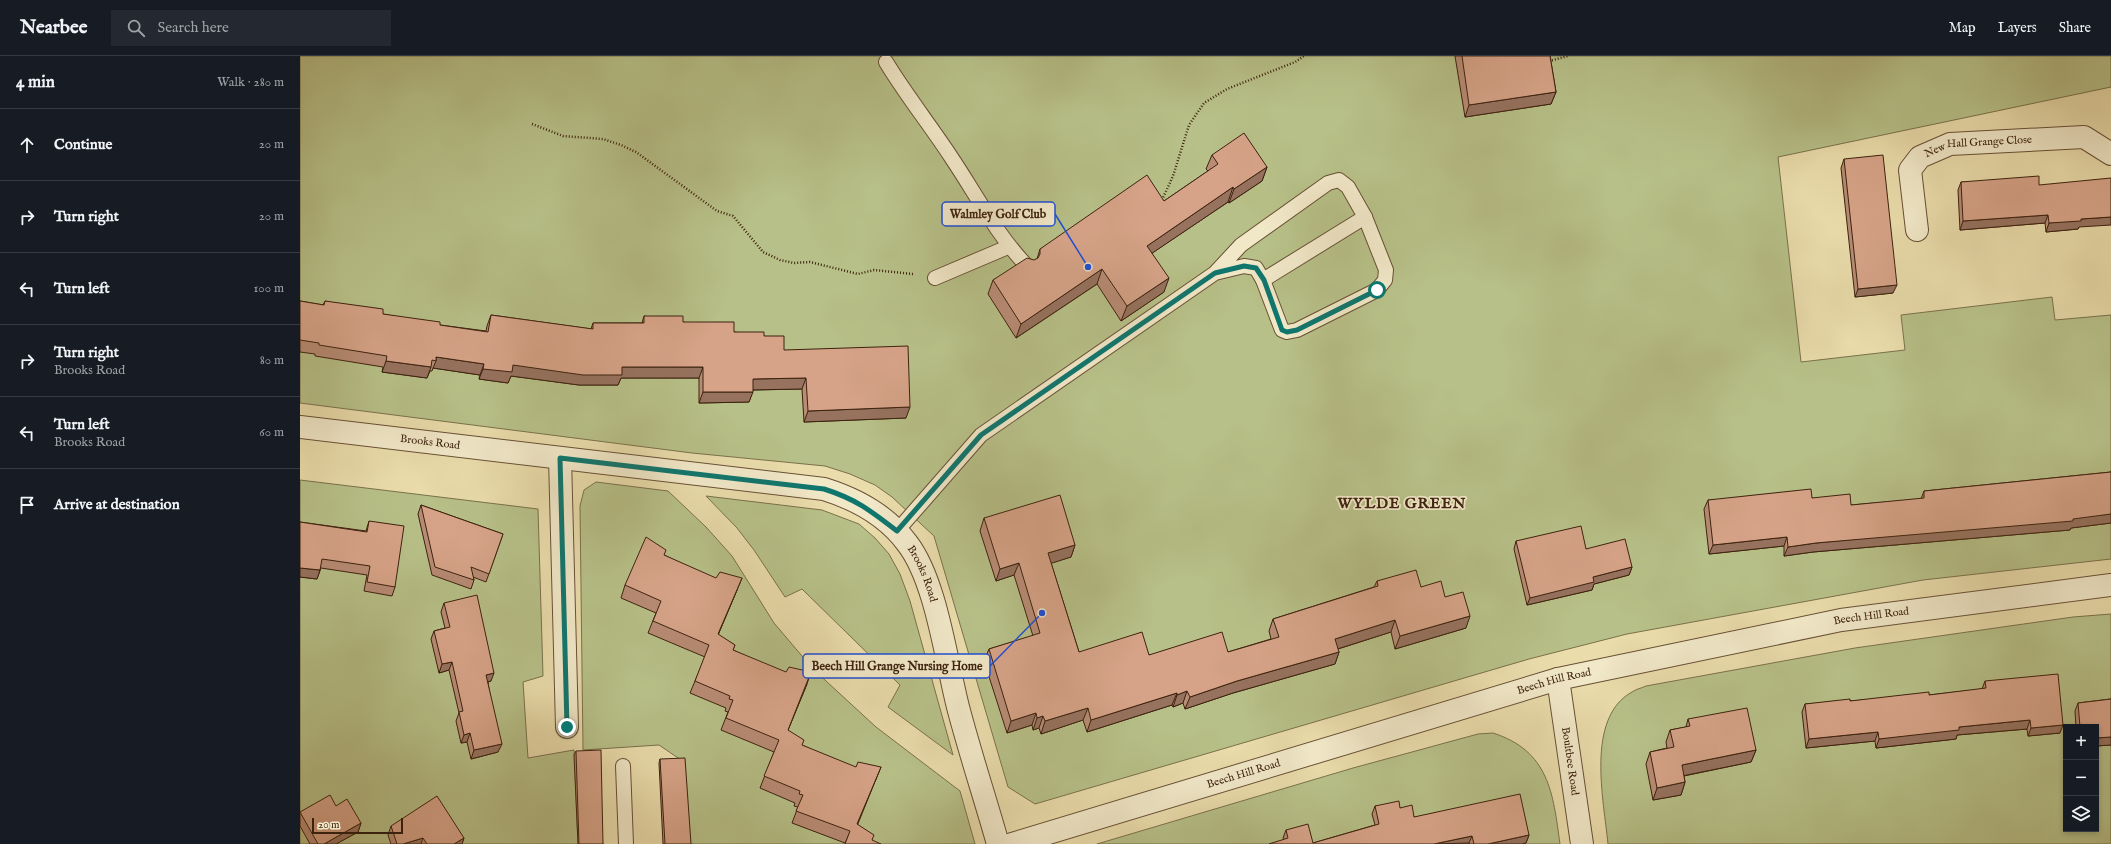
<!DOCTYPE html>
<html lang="en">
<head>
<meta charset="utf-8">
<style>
	body { margin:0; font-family:"IM FELL English",serif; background:#242831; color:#f1f3f6 }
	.controls { position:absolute; right:12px; bottom:12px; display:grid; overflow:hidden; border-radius:0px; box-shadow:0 2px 6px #0003 }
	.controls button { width:36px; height:36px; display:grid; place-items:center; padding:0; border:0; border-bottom:1px solid #363941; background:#171b24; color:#f1f3f6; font:20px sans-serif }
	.scale { position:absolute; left:12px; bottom:10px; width:91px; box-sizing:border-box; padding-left:4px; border:2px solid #3d220e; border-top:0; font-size:11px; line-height:14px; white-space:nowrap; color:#3d220e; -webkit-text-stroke:3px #f1e8c8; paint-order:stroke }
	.stop { position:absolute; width:12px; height:12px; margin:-9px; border:3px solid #0f766e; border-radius:50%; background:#fff }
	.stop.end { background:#0f766e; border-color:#fff; box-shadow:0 1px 4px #0008 }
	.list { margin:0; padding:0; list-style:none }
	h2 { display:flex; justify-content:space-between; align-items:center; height:52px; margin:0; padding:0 16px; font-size:17px }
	h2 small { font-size:13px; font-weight:400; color:#9ea1a6 }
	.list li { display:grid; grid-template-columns:26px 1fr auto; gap:12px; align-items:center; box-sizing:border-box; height:72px; padding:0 16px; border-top:1px solid #363941 }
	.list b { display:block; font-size:15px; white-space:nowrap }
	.list p { margin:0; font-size:13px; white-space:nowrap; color:#9ea1a6 }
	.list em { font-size:13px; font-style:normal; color:#9ea1a6 }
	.icon { flex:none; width:22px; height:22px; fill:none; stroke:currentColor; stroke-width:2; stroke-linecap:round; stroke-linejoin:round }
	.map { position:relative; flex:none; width:1811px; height:788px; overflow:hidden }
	header { display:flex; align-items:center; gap:24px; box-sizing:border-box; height:56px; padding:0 20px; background:#171b24; border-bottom:1px solid #363941 }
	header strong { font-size:19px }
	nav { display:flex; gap:22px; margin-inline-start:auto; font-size:14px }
	.search { width:280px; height:36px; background:#242831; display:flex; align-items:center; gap:10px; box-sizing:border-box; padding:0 14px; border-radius:0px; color:#9ea1a6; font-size:15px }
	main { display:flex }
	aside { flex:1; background:#171b24 }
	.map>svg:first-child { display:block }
	.green { fill:#b7c088; stroke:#7a714b; fill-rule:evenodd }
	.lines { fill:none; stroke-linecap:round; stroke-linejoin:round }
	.lane-casing { stroke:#685035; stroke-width:16 }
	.street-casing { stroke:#685035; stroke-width:24 }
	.path { stroke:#3d220e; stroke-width:2.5; stroke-dasharray:1 2; stroke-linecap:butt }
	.lane { stroke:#f1e8c8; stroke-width:14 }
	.street { stroke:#f1e8c8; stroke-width:22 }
	.wall { fill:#b88c75; stroke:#3d220e }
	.shaded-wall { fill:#96725f; stroke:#3d220e }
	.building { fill:#d6a388; stroke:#3d220e }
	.route { stroke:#0f766e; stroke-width:5 }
	.labels { text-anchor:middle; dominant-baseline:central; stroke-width:3.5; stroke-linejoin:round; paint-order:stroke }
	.street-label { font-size:11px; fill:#3d220e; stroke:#f1e8c8 }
	.district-label { font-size:15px; font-weight:bold; letter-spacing:1px; fill:#3d220e; stroke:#f1e8c8 }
	.leader { fill:none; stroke:#1d4ed8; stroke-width:1.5 }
	.callout-dot { fill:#1d4ed8; stroke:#f1e8c8; stroke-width:1.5 }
	.callout { fill:#f1e8c8; stroke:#1d4ed8; stroke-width:1.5 }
	.callout-label { font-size:12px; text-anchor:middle; font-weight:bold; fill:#3d220e }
</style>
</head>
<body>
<header>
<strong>Nearbee</strong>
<div class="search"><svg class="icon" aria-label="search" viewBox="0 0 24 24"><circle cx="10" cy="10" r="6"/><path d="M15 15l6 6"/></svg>Search here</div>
<nav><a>Map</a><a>Layers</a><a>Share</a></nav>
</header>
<main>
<aside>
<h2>4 min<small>Walk · 280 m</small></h2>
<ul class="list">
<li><svg class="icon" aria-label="ahead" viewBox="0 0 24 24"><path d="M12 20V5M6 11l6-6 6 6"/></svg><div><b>Continue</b></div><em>20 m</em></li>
<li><svg class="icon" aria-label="right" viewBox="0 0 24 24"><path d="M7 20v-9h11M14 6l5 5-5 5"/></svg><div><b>Turn right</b></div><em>20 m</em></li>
<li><svg class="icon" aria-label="left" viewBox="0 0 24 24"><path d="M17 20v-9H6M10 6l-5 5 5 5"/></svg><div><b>Turn left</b></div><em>100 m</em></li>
<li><svg class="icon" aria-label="right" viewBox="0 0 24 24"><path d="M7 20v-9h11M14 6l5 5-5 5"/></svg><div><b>Turn right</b><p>Brooks Road</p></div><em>80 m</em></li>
<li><svg class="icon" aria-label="left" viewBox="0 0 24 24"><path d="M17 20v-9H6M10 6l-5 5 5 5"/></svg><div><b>Turn left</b><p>Brooks Road</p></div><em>60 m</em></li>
<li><svg class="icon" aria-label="arrive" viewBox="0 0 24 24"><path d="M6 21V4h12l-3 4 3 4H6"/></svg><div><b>Arrive at destination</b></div></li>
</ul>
</aside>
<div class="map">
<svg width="1811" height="788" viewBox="0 0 1811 788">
	<rect width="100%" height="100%" fill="#eadcab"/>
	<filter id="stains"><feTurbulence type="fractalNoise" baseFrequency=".005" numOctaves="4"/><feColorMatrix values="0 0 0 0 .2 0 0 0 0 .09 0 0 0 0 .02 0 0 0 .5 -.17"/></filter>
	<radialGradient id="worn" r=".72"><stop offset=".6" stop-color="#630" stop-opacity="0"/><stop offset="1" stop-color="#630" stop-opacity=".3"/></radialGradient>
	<g class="green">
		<path d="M0 0H1811V31L1478 101 1501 306 1605 294 1601 259 1752 241 1755 264 1811 259V503L1623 524 1327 578 1229 603 735 748 708 731 634 480 592 441 575 429 550 418 525 410 392 397 0 347Z"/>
		<path d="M0 424 238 453 243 620 223 626 228 702 274 694 278 788H0Z"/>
		<path d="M296 426 368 435 406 471 432 500 474 567 513 613 576 671 660 735 675 788H389L384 706 359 689 283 694 280 450 284 434Z"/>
		<path d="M406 440 522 454 559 468 575 482 589 498 600 518 610 545 653 699 588 651 600 629 502 533 485 541 454 494 437 472Z"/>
		<path d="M1811 558V788H1308C1304 745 1285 662 1332 636 1336 633 1342 632 1346 630L1555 592 1773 561ZM1766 671H1796V773H1766Z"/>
		<path d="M1193 677C1249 695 1253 737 1260 788H797L1053 712 1178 678Z"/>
	</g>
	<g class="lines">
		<defs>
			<g id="lane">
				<path d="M586 6C606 39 630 69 651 101 676 138 696 178 727 210"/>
				<path d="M635 222 708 191"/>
				<path d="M963 224 1065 161"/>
				<path d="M597 475 681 379 915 217 941 189 1028 127 1039 124 1048 131 1065 161 1086 214 1085 224 1077 234 997 274 987 276 982 274 963 224 956 212 944 210 915 217"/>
				<path d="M323 710 326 788"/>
			</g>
			<g id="street">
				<path id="s1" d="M1617 174 1610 114 1620 101 1650 88 1784 81 1811 98"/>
				<path id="s2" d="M0 371 524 433C556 443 587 460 607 487 636 524 646 604 658 651 670 697 685 742 698 788"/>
				<path d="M260 402 267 671"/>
				<path id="s3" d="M1258 623 1282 788"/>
				<path id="s4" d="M712 788 1258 623 1541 564 1811 529"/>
			</g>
		</defs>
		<use href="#lane" class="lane-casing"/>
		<use href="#street" class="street-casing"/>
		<g class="path">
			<path d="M1249 5 1268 0"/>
			<path d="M232 68 263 80 303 83 321 89 336 96 417 155 433 160 463 196 480 204 494 207 510 206 558 218 574 214 613 218"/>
			<path d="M862 144 873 120 889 69 904 47 927 33 995 6 1004 0"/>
		</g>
		<use href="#lane" class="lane"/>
		<use href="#street" class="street"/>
	</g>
	<g class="wall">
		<path d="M1155 0H1250L1256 36 1251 48 1165 61Z"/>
		<path d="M912 99 967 111 962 125 929 147 928 146 852 197 864 236 821 265 797 228 716 282 688 238 693 224 737 203 740 193 864 145 908 115 906 113Z"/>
		<path d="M1544 103 1593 237 1555 241 1541 112Z"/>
		<path d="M1661 126 1739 129 1779 171 1778 173 1746 176 1745 167 1660 174 1658 134Z"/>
		<path d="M0 245 23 249 25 245 83 258 140 269 186 275 187 270 191 259 291 273 293 267H342L344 260 383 266 434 276 464 280 484 294 606 362 504 366 502 333 453 334 449 346 399 347V322H321L318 329H279L211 320 208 327 179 323 180 319 133 312 132 315H130L127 322 82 316 83 311 15 300V298L0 296Z"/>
		<path d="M1811 415V467L1771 472 1770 474 1513 496 1484 500V490L1409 498 1404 453 1408 444 1512 442 1551 449 1621 443 1624 435 1811 416Z"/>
		<path d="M121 449 203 478 186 526 173 521 174 524 171 533 132 519 118 458Z"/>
		<path d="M684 462 775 489 771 501 751 507 779 596 849 599 928 596 971 583 969 575 973 563 1074 531 1077 525 1121 531 1145 541 1166 572 1095 593 1091 576 1038 593 1039 596 1035 608 933 637 885 653 883 647 873 651 872 649 787 676 783 664 741 678 739 672 733 674 732 669 707 677 684 605 689 593 733 580 714 519 696 525 680 475Z"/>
		<path d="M69 465 95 531 92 540 64 535 67 519 21 512 17 523 0 521V466L66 475Z"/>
		<path d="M1216 485 1286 493 1332 511 1329 519 1294 528 1292 534 1227 549 1214 493Z"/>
		<path d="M364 499 437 534 418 579 435 589 433 594 507 628 488 674 502 689 576 723 545 787 492 767 498 751 494 750 495 747 460 732 474 696 421 674 428 656 425 655 426 652 390 637 405 601 348 577 356 557 321 542 325 529Z"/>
		<path d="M144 547 191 625 188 626 198 696 171 703 167 686 161 687 156 665 159 657 149 614 139 617 131 583 134 575 145 572 141 556Z"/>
		<path d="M1685 625 1760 677 1728 680 1727 673 1657 679 1656 683 1576 692 1575 685 1506 692 1502 656 1505 648 1550 645 1629 639 1682 633Z"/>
		<path d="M1811 643V689L1796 690V671H1776L1775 655 1778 647Z"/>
		<path d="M1388 663 1456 694 1451 706 1384 720 1385 726 1381 739 1353 744 1346 708 1350 696 1367 692 1366 686 1370 674 1386 671Z"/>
		<path d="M276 695 303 788H278L274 699Z"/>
		<path d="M360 703 391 788H363L359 707Z"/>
		<path d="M36 750 61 767 58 776 36 788H10L0 770V756Z"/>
		<path d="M1075 750 1100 752 1114 761 1229 779 1226 787 1222 788H1169V787L1167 788H969L984 784 983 782 986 774 1013 787 1075 769 1072 758Z"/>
		<path d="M91 770 164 782 162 788H91L88 779Z"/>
	</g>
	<g class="shaded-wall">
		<path d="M1256 36 1251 48 1165 61 1169 49Z"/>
		<path d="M967 111 962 125 929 147 934 133Z"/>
		<path d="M933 131 928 146 842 204 847 190Z"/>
		<path d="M1748 159 1745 167 1660 174 1663 165Z"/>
		<path d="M1811 161V169L1779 171 1778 173 1746 176 1749 167 1781 163Z"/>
		<path d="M802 213 797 228 716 282 721 268Z"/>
		<path d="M869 222 864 236 821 265 827 250Z"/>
		<path d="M1597 229 1593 237 1555 241 1558 233Z"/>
		<path d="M136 301 184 308 180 319 133 312 136 305Z"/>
		<path d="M86 305 131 311 127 322 82 316Z"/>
		<path d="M213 309 322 311H403L399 322H321L318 329H279L211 320 208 327 179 323 183 313Z"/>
		<path d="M506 322 502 333 449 334 453 323Z"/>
		<path d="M403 336H453L449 346 399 347Z"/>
		<path d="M610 351 606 362 504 366 508 355Z"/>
		<path d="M1811 458V467L1771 472 1770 474 1513 496 1484 500 1488 491 1516 487Z"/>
		<path d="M1487 481 1484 490 1409 498 1413 489Z"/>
		<path d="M775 489 771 501 743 510 748 497Z"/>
		<path d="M719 507 714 519 696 525 700 513Z"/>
		<path d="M1332 511 1329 519 1294 528 1292 534 1227 549 1230 542 1293 521Z"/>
		<path d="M0 512 20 514 17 523 0 521Z"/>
		<path d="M442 522 437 534 413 591 418 578Z"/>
		<path d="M1170 560 1166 572 1095 593 1100 580Z"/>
		<path d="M1095 564 1091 576 1031 595 1035 583Z"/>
		<path d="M1039 596 1035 608 933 637 885 653 890 641 937 625Z"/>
		<path d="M152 606 149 614 139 617 142 608Z"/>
		<path d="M511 616 507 628 483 686 488 674Z"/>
		<path d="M194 617 191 625 183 627 186 619Z"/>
		<path d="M887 635 883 647 873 651 877 639Z"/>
		<path d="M877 637 872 649 787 676 791 664Z"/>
		<path d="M788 652 783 664 741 678 745 665Z"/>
		<path d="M736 657 732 669 707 677 711 665Z"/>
		<path d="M743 660 739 672 733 674 737 662Z"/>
		<path d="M1730 664 1727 673 1657 679 1656 683 1576 692 1579 683 1659 671Z"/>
		<path d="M1763 669 1760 677 1728 680 1731 672Z"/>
		<path d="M1578 676 1575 685 1506 692 1509 683Z"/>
		<path d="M170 677 167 686 161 687 164 679Z"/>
		<path d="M1811 681V689L1796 690V682Z"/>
		<path d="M202 688 198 696 171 703 174 694Z"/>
		<path d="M1456 694 1451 706 1377 721 1382 709Z"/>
		<path d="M581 711 576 723 553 780 557 768Z"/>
		<path d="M1385 726 1381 739 1353 744 1357 732Z"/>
		<path d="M61 767 58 776 36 788H24Z"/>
		<path d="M1229 779 1226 787 1222 788H1188Z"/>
		<path d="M1172 780 1169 787 1134 788Z"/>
		<path d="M123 782 121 788H103Z"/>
		<path d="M164 782 162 788H154Z"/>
	</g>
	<g class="building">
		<path d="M1162 0H1250L1256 36 1169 49Z"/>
		<path d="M944 77 967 111 934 133 933 131 847 190 869 222 827 250 802 213 721 268 693 224 727 202 734 204 738 202 740 198V193L847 119 864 145 918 108 912 99Z"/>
		<path d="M1583 99 1597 229 1558 233 1544 103Z"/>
		<path d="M1739 120V129L1811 122V161L1781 163V165L1749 167 1748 159 1663 165 1661 126Z"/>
		<path d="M0 245 24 249 25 245 83 253V258L140 266V269L188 276 191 259 293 273V267H344V260H383V266H434V276H464V280H484V294L608 290 610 351 508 355 506 322 453 323V336H403V311H322V319H283L213 309 212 316 183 313 184 308 136 301V305L132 304 131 311 86 305 87 300 19 289V287L0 284Z"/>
		<path d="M1811 416V458L1773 463V465L1516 487 1488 491 1487 481 1413 489 1408 444 1511 433 1512 442 1550 438 1551 449 1624 442V435Z"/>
		<path d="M760 439 775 489 748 497 779 596 842 576 849 599 922 576 928 596 979 581 973 563 1078 530 1077 525 1116 514 1121 531 1141 525 1145 541 1163 536 1170 560 1100 580 1095 564 1035 583 1039 596 937 625 890 641 887 635 877 639V637L791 664 788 652 745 665 743 660 737 662 736 657 711 665 689 593 740 577 719 507 700 513 684 462Z"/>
		<path d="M121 449 203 478 189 518 171 511 174 524 135 511Z"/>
		<path d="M69 465 104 470 95 531 67 526 70 510 22 503 20 514 0 512V466L67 476Z"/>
		<path d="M1281 470 1286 493 1325 483 1332 511 1293 521 1294 526 1230 542 1216 485Z"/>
		<path d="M346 481 366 494 364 499 416 522 420 516 442 522 418 578 435 589 433 594 486 616 489 611 511 616 488 674 504 684 502 689 556 711 558 706 581 711 557 768 574 779 572 784 581 788H545L550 775 496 755 503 739 499 738 500 735 464 720 479 684 426 662 433 644 429 643 430 640 395 625 409 589 353 565 361 545 325 529Z"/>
		<path d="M177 539 194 617 186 619 202 688 174 694 170 677 164 679 159 656 163 655 152 606 142 608 134 575 150 571 144 547Z"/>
		<path d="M1758 618 1763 669 1731 672 1730 664 1659 671V674L1579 683 1578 676 1509 683 1505 648 1550 643V645L1629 636V639L1686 632 1685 625Z"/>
		<path d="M1811 643V681L1796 682V671H1780L1778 647Z"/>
		<path d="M1447 652 1456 694 1382 709 1385 726 1357 732 1350 696 1374 691 1370 674 1390 670 1388 663Z"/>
		<path d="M301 694 303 788H279L276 695Z"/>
		<path d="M385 702 391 788H365L360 703Z"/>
		<path d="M1220 738 1229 779 1188 788H1174L1172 780 1134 788H969L988 782 986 774 1008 768 1013 787 1079 768 1075 750 1099 745 1100 752 1112 749 1114 761Z"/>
		<path d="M30 739 36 750 47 743 61 767 24 788H18L0 756Z"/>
		<path d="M137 740 164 782 154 788H127L123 782 103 788H97L91 770Z"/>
	</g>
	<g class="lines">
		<path class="route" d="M267 671 260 402 524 433C556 443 571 455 597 475L681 379 915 217 944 210 956 212 964 224 982 274 987 276 997 274 1077 234"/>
	</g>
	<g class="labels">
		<g class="street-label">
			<text stroke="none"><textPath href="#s1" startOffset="137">New Hall Grange Close</textPath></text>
			<text stroke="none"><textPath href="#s2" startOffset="131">Brooks Road</textPath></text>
			<text stroke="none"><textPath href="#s2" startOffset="663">Brooks Road</textPath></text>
			<text stroke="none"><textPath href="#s4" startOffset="890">Beech Hill Road</textPath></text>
			<text stroke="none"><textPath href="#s4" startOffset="566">Beech Hill Road</textPath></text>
			<text stroke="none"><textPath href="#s3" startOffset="83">Boultbee Road</textPath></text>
			<text stroke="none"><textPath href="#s4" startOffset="242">Beech Hill Road</textPath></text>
		</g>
		<g class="district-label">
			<text x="1102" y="447">WYLDE GREEN</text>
		</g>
	</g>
	<path class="leader" d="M788 211L755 158M742 557L690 610"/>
	<g class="callout-dot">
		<circle cx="788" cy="211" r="4"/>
		<circle cx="742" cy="557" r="4"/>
	</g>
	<g class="callout">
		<rect x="642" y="146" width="113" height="24" rx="4"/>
		<rect x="503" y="598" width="187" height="24" rx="4"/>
	</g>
	<g class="callout-label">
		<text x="698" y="162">Walmley Golf Club</text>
		<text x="597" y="614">Beech Hill Grange Nursing Home</text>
	</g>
	<rect width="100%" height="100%" filter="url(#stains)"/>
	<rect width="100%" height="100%" fill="url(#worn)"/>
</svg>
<div class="controls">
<button>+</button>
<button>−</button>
<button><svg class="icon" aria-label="layers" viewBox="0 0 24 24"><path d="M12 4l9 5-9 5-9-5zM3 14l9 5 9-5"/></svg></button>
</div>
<div class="scale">20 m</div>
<div class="stop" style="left:1077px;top:234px"></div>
<div class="stop end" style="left:267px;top:671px"></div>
</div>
</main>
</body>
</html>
